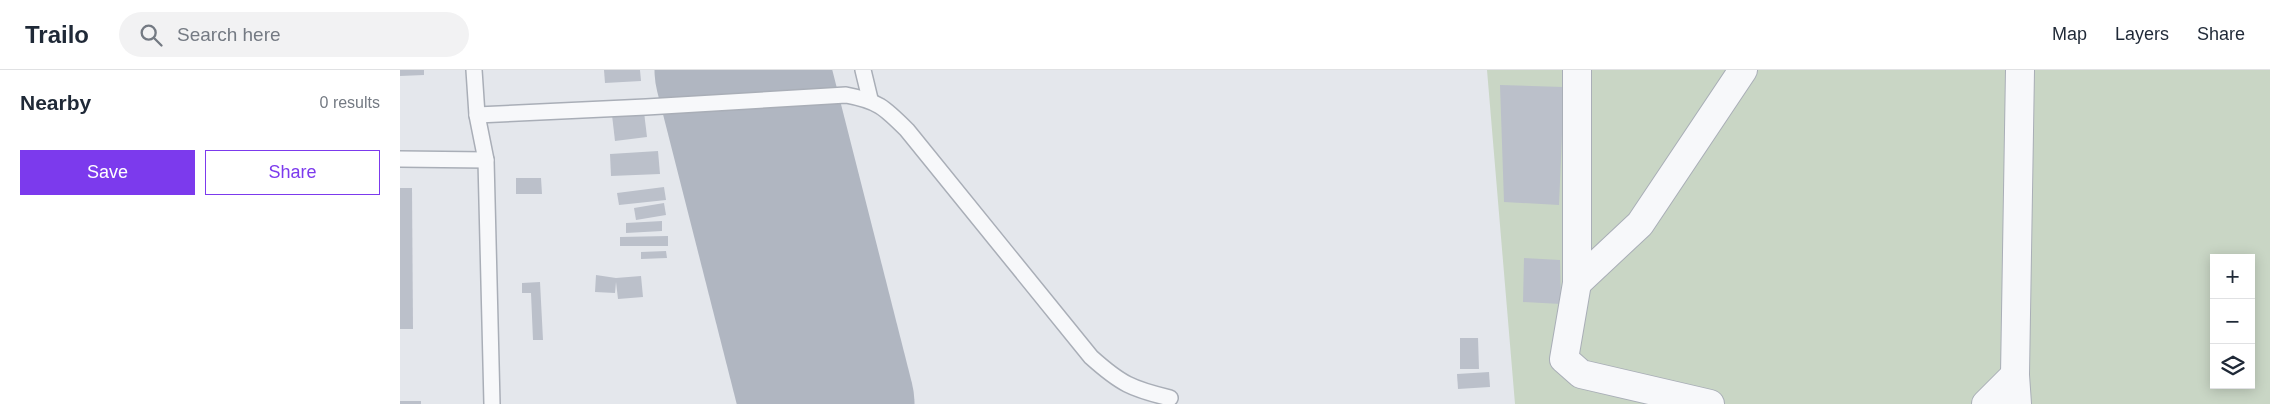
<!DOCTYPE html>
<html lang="en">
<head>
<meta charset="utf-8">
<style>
	body { margin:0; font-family:Helvetica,sans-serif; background:#f2f2f3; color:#1f2937 }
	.controls { position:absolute; right:15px; bottom:15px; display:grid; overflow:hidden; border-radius:0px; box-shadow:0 2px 12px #0003 }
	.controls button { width:45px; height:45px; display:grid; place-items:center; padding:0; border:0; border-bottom:1px solid #e0e1e3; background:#fff; color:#1f2937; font:25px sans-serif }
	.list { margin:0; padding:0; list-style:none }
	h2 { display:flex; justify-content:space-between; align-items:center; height:65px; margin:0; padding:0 20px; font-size:21px }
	h2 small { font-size:16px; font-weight:400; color:#747a83 }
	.actions { display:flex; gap:10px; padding:15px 20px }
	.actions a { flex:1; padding:11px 0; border:1px solid #7c3aed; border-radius:0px; text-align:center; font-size:18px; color:#7c3aed }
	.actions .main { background:#7c3aed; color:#fff }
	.icon { flex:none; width:28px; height:28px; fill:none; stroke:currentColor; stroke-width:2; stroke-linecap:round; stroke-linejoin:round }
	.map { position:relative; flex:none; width:1870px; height:334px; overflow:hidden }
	header { display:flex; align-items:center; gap:30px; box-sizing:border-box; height:70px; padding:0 25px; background:#fff; border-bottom:1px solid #e0e1e3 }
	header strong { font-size:24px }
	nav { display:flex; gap:28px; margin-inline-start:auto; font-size:18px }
	.search { width:350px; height:45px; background:#f2f2f3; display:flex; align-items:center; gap:12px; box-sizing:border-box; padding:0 18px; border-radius:28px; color:#747a83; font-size:19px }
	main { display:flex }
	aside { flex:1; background:#fff }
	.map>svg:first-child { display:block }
	.grass { fill:#c9d6c5; fill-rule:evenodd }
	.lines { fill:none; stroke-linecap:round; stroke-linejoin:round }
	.runway { stroke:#b0b6c1; stroke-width:175 }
	.building { fill:#bbc0ca }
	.lane-casing { stroke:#a9aeb7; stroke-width:18 }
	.street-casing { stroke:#a9aeb7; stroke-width:30 }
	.lane { stroke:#f7f8fa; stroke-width:15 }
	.street { stroke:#f7f8fa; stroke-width:28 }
</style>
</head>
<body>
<header>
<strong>Trailo</strong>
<div class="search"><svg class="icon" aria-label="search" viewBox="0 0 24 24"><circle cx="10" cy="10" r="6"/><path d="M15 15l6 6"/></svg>Search here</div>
<nav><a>Map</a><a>Layers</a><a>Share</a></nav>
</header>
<main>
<aside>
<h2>Nearby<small>0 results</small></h2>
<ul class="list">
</ul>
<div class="actions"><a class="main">Save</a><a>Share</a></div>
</aside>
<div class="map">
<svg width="1870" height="334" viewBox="0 0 1870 334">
	<rect width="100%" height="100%" fill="#e4e7ec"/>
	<path class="grass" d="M1087 0H1870V334H1115ZM1814 188H1851V315H1814Z"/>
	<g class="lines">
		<path class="runway" d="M342 0 427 334"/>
	</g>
	<g class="building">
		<path d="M0 0H24V5L0 6Z"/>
		<path d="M204 0H240L241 11 205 13Z"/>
		<path d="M1100 15 1164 17 1159 135 1104 132Z"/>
		<path d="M244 42 247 67 215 71 212 45Z"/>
		<path d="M258 81 260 104 211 106 210 84Z"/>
		<path d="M116 108H141L142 124H116Z"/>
		<path d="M264 117 266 130 219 135 217 123Z"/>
		<path d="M0 118H12L13 259H0Z"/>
		<path d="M264 133 266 145 236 150 234 138Z"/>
		<path d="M262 151V161L226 163V153Z"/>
		<path d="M268 166V176H220V167Z"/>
		<path d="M266 181 267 188 241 189V182Z"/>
		<path d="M1124 188 1160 190 1161 234 1123 232Z"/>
		<path d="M196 205 216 208 241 206 243 227 218 229 216 212 215 223 195 222Z"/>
		<path d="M140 212 143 270H133L131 223H122V213Z"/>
		<path d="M1060 268H1078L1079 299H1060Z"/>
		<path d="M1089 302 1090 317 1058 319 1057 304Z"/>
		<rect x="0" y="331" width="21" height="3"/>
	</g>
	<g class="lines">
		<defs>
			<g id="lane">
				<path d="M74 0 77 45 86 90 92 334"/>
				<path d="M463 0 470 29"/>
				<path d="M77 45 246 37 446 25C478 31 484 37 507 60L691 287C721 314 732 319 770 328"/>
				<path d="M0 89 86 90"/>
			</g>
			<g id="street">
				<path d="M1177 0V213L1164 289 1181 304 1310 334"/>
				<path d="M1177 213 1240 154 1343 0"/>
				<path d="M1586 334 1615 305"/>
				<path d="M1617 334 1615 305 1620 0"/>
			</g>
		</defs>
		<use href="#lane" class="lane-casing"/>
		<use href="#street" class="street-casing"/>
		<use href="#lane" class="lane"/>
		<use href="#street" class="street"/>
	</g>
</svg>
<div class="controls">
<button>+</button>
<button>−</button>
<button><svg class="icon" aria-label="layers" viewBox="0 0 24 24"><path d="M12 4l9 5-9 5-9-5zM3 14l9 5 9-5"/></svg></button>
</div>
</div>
</main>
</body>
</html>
